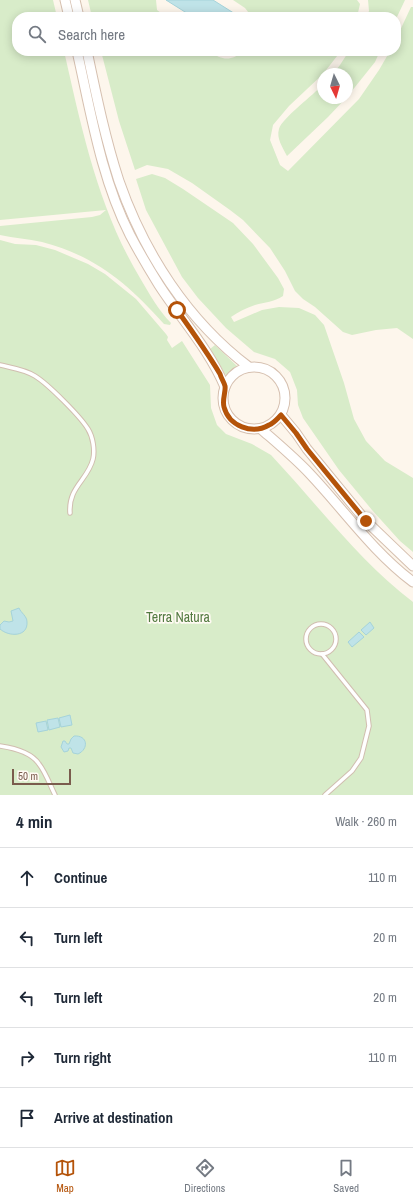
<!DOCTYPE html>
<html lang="en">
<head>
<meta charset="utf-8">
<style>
	body { margin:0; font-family:"Archivo Narrow",sans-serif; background:#f2f2f3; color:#1f2937 }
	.compass { position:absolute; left:317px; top:68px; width:36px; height:36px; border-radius:50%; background:#fff; box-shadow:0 2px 10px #0003; rotate:175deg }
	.scale { position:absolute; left:12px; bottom:10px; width:59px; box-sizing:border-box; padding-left:4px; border:2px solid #7a5c4d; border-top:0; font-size:11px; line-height:14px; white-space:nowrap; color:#7a5c4d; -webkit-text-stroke:3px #fffaf3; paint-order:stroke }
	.stop { position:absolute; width:12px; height:12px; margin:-9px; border:3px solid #b45309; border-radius:50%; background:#fff }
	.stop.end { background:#b45309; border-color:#fff; box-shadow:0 1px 4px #0008 }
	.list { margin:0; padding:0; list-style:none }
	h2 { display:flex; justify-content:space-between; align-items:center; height:52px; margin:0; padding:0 16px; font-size:17px }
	h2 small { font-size:13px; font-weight:400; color:#747a83 }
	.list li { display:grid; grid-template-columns:26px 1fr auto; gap:12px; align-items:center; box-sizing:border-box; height:60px; padding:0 16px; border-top:1px solid #e0e1e3 }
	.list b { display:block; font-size:15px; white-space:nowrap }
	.list em { font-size:13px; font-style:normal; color:#747a83 }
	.icon { flex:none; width:22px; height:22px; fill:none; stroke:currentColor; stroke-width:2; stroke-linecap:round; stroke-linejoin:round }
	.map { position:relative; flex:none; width:413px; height:795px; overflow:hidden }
	.search { position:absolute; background:#fff; box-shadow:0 2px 10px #0003; left:12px; right:12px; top:12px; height:44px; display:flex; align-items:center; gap:10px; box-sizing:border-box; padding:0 14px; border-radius:16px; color:#747a83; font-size:15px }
	.sheet { height:352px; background:#fff }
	nav { display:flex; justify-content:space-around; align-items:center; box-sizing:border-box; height:56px; border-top:1px solid #e0e1e3; background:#fff; font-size:11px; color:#747a83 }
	nav a { display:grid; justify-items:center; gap:2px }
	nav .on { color:#b45309 }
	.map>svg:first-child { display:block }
	.green { fill:#d8ecc9 }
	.water { fill:#bfe3e8; stroke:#a5d3da }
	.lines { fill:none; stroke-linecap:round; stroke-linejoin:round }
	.service-casing { stroke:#d1beb0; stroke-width:5.5 }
	.secondary-casing { stroke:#d6c0b0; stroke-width:11 }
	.service { stroke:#fff; stroke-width:3.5 }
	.secondary { stroke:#fff; stroke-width:9 }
	.route { stroke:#b45309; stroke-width:5 }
	.labels { text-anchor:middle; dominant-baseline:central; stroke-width:3.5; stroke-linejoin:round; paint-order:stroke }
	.park-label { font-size:14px; fill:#537a41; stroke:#fffaf3 }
</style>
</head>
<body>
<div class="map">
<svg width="413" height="795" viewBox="0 0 413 795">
	<rect width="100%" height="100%" fill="#fdf6ec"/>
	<g class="green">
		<path d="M0 0H53L57 17H17V51H64C82 130 98 208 140 278 149 293 158 310 171 323L170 325 164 324C128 284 96 256 42 242 28 239 14 238 0 235V226L92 217 100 215 106 210 0 220Z"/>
		<path d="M88 0H156L157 10 166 17H92Z"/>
		<path d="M233 0H357L360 4 357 17H252L245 8Z"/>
		<path d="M368 0H405L396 19V17H366L369 11Z"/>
		<path d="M411 7H413V339L397 328 376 330 352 335 343 332 315 307 303 299 295 291 285 271 270 248 243 220 230 210 192 183 168 169 147 165 135 170 119 121 101 51H209C223 61 231 61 244 51H341L323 74 289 106 273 125 270 140 280 165 288 171 359 99 379 70 390 51H396V39Z"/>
		<path d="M349 51H380L375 62 347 97V74H333L340 65Z"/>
		<path d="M323 84V98H346L328 117 287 156C283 148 276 138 279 129 282 118 314 95 323 84Z"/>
		<path d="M152 174 165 178 183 189 233 223 253 244 278 278 284 289 283 296C274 302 265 302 255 305 246 308 238 312 231 317L234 322 262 310 279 307 299 308 315 315 324 325 344 383 354 419 366 441 385 461 413 478V552L400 541 372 510 339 470 303 418 298 405 297 390 290 372 275 359 254 352 226 328 198 298 182 277 146 210 136 179Z"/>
		<path d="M0 240 15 244 36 245 55 250 88 264 105 274 136 299 166 334 168 337 167 340 172 348 182 341 210 385 211 408 217 425 226 434 252 444 271 455C317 504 360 562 413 602V795H0Z"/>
		<path d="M215 345 238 367 229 373 227 377 210 349Z"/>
	</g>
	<g class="water">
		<path d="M166 0H213L240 17H193Z"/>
		<path d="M19 608C21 613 27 616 27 622 28 637 9 637 0 629V625L4 621 9 622 13 621 11 611Z"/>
		<path d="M370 622 374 628 366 635 361 630Z"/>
		<path d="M359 632 364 637 352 647 348 642Z"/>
		<path d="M70 715 72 725 61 727 59 718Z"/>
		<path d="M58 718 60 727 49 730 47 720Z"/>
		<path d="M46 721 48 730 38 732 36 723Z"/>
		<path d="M74 736C88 735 89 749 78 754L73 753 71 748H69L68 751 64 752 61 747 63 741H65L67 744H69L71 739Z"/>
	</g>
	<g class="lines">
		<defs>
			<g id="service">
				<path d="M0 365C12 368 24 369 35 376 48 384 80 416 88 429 93 437 95 450 93 459 88 480 68 487 70 513"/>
				<circle cx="321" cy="639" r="15"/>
				<path d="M322 654 367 710 369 726 361 758 352 771 325 795"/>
				<path d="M0 746C14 748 31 752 39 764 46 773 50 785 55 795"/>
			</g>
			<g id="secondary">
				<path d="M65 0 69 17"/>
				<path d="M75 0 79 17"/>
				<path d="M77 51C91 113 101 178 130 235 139 252 149 269 159 285 181 319 209 349 225 387"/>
				<path d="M87 51C96 94 105 138 119 181 144 253 188 321 249 367"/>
				<circle cx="254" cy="398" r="31"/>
				<path d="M281 415 296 433 307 449 366 521 413 566"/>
				<path d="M261 429C277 443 295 458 310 474 344 510 373 552 413 582"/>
			</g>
		</defs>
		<use href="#service" class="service-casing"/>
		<use href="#secondary" class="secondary-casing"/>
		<use href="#service" class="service"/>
		<use href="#secondary" class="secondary"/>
	</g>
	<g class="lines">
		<path class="route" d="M177 310C192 331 207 352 220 374 221 378 224 382 225 386 226 392 222 399 224 407 229 426 252 435 269 425 274 423 277 419 281 415L296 433 307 449 366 521"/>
	</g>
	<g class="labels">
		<g class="park-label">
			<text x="178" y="617">Terra Natura</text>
		</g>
	</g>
</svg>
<svg class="compass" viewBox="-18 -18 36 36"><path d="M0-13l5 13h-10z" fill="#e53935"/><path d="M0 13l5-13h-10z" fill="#747a83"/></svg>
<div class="scale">50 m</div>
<div class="stop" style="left:177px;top:310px"></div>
<div class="stop end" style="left:366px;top:521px"></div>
<div class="search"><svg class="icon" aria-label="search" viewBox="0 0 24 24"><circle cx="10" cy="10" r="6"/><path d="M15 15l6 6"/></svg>Search here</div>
</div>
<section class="sheet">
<h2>4 min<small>Walk · 260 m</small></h2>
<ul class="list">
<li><svg class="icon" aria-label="ahead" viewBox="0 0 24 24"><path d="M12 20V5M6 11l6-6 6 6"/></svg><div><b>Continue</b></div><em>110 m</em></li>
<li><svg class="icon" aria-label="left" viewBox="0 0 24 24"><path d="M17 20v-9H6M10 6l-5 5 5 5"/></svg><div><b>Turn left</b></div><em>20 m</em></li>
<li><svg class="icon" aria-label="left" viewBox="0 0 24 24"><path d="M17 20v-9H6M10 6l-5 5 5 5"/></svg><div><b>Turn left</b></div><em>20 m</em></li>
<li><svg class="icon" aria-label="right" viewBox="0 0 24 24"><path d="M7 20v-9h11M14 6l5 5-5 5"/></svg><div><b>Turn right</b></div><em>110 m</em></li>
<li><svg class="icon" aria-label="arrive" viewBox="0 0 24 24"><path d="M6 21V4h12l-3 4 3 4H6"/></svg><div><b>Arrive at destination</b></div></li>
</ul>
</section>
<nav>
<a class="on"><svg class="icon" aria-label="map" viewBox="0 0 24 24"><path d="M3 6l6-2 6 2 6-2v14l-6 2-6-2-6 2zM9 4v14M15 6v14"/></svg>Map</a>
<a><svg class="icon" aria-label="directions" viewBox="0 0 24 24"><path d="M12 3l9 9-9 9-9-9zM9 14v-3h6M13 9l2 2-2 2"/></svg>Directions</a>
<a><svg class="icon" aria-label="saved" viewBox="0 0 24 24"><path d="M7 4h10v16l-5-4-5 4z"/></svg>Saved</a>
</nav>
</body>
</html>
